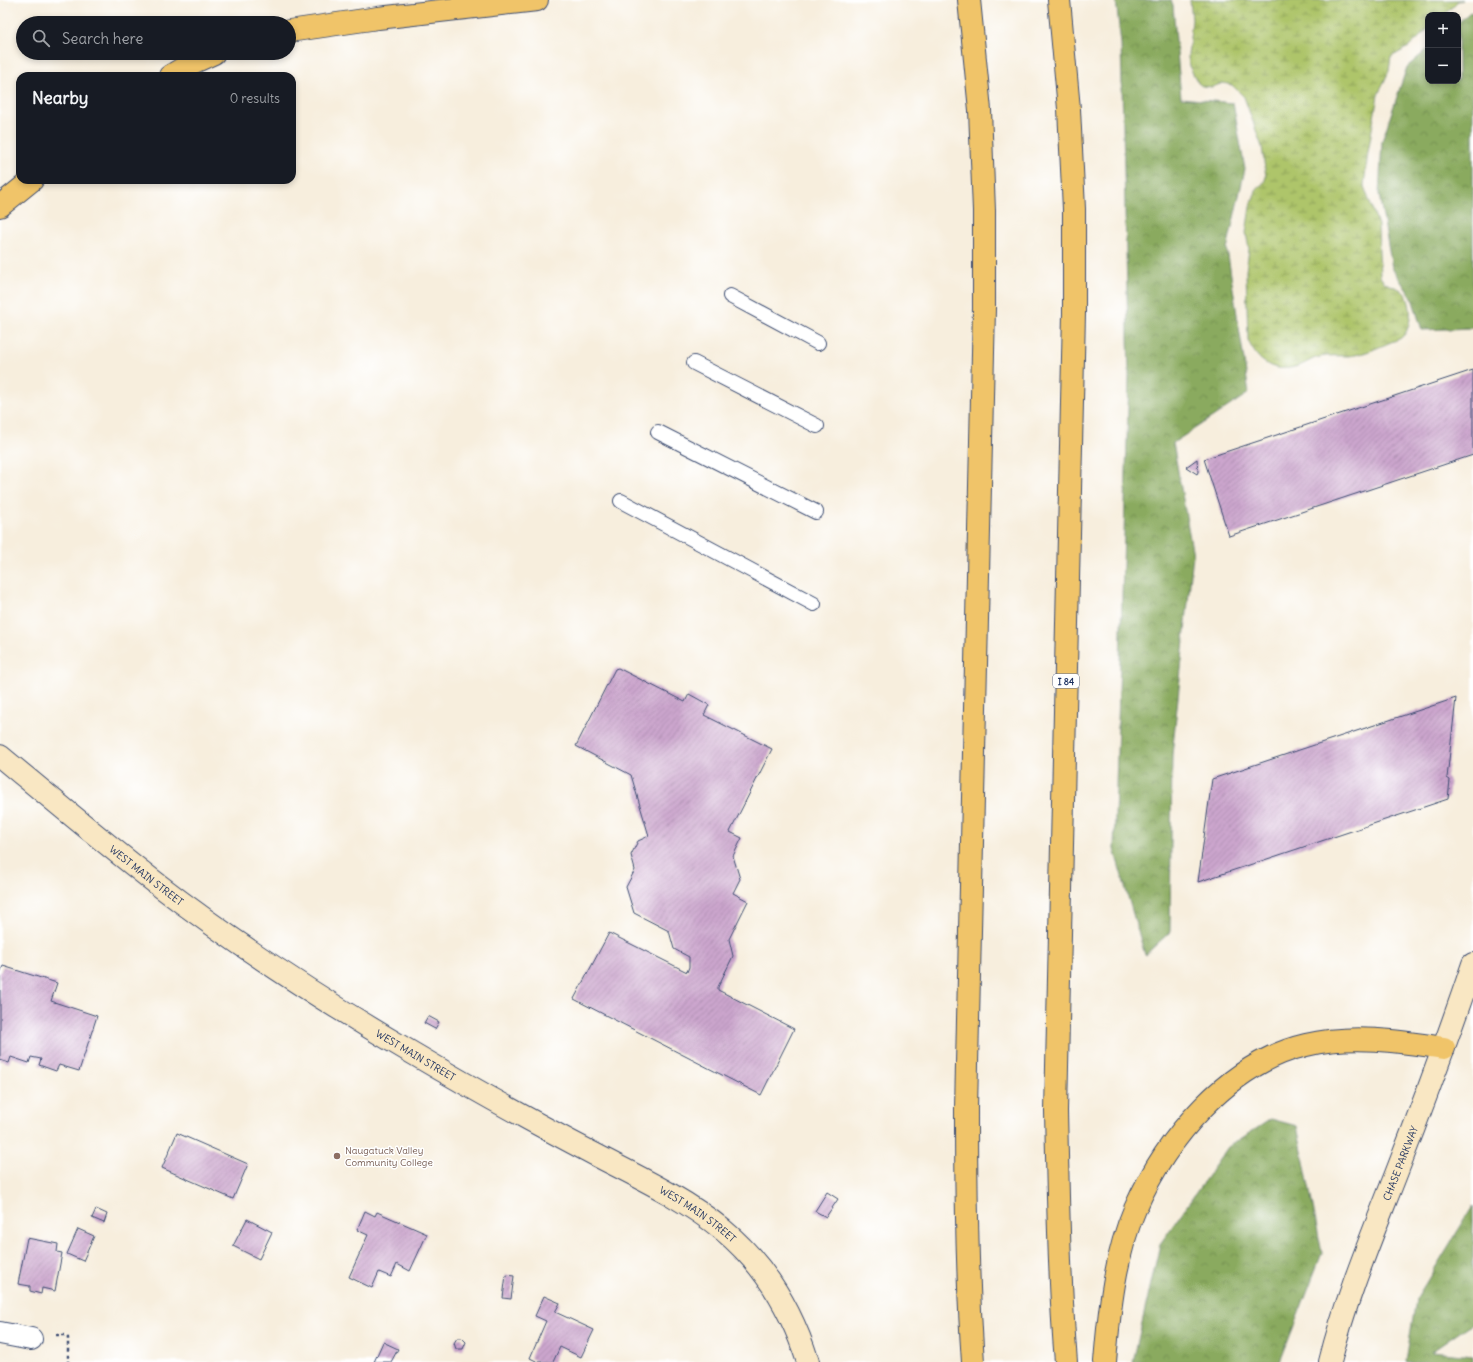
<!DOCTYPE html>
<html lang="en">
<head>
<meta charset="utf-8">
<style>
	body { margin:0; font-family:Delius,sans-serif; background:#242831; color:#f1f3f6 }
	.controls { position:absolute; right:12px; top:12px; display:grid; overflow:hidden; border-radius:8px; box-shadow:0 2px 6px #0003 }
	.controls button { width:36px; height:36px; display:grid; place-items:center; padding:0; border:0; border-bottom:1px solid #363941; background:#171b24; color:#f1f3f6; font:20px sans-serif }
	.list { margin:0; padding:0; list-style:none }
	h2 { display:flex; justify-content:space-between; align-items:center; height:52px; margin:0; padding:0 16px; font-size:17px }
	h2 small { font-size:13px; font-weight:400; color:#9ea1a6 }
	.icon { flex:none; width:22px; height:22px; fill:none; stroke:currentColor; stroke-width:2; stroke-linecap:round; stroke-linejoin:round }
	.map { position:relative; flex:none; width:1473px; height:1362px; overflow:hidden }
	.search { position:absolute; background:#171b24; box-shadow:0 2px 6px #0003; left:16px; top:16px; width:280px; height:44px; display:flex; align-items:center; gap:10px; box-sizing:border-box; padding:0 14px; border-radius:22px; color:#9ea1a6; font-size:15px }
	.panel { position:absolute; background:#171b24; box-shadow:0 2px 6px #0003; left:16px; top:72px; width:280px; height:112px; border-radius:12px }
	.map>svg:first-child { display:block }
	.forest { fill:url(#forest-crowns); stroke:#526c5e }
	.wetland { fill:url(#wetland-marsh); stroke:#647a64 }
	.building { fill:url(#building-hatch) }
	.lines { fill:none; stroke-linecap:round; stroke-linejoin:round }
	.service-casing { stroke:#3c4c71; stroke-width:16 }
	.minor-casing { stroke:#3c4c71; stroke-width:24 }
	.secondary-casing { stroke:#3c4c71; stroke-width:24 }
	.motorway-casing { stroke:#3c4c71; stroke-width:24 }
	.path { stroke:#3c4c71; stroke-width:2.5; stroke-dasharray:3 3; stroke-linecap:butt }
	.service { stroke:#fff; stroke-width:14 }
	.minor { stroke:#fff; stroke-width:22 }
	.secondary { stroke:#f9e7c3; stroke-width:22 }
	.motorway { stroke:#f0c469; stroke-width:22 }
	.education-dot { fill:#8d6e63; stroke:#fff; stroke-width:1.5 }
	.labels { text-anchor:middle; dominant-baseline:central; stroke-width:3; stroke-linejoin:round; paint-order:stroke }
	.shield { fill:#fff; stroke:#5f6d8e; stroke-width:1 }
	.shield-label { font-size:9px; font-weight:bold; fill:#1b2f5e }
	.street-label { font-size:10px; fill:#1b2f5e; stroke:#fff }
	.education-label { font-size:10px; fill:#785e54; stroke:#fff; text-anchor:start }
</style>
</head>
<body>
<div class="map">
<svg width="1473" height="1362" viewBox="0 0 1473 1362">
	<defs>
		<pattern id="forest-crowns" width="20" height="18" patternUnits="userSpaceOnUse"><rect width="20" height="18" fill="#8aaa5e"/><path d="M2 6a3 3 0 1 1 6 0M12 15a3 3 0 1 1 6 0" fill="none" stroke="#708b51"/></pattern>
		<pattern id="wetland-marsh" width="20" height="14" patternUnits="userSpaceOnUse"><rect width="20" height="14" fill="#aec56a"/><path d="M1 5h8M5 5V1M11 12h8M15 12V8" fill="none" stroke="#8da05a"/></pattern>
		<pattern id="building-hatch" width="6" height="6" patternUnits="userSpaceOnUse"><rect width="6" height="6" fill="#cca6cd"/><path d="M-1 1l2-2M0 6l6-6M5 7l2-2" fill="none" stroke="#a588aa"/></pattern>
	</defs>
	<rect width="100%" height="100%" fill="#fff"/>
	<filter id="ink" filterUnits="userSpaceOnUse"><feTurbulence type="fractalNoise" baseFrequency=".025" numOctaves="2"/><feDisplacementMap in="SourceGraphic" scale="8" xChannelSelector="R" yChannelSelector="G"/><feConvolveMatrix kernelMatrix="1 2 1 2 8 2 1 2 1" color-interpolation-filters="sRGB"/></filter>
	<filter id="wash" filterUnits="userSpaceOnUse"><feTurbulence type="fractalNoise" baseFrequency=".012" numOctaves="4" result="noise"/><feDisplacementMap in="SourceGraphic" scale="16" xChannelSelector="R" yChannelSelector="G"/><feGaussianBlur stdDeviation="0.9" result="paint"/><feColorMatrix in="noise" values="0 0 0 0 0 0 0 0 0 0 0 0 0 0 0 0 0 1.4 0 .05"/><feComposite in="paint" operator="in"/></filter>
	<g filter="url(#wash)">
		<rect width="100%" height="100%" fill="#f7eedd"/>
		<g class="forest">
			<path d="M1116 0H1171L1173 5 1181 98 1233 103 1245 169 1227 249 1249 393 1173 443 1193 555 1172 755 1170 932 1145 955 1114 849 1129 376 1121 44Z"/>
			<path d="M1470 12 1473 13V328L1422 330 1412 298 1392 268 1379 194 1382 141 1407 67 1428 49V81H1458V23Z"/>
			<path d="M1271 1119 1297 1126 1322 1253 1280 1362H1133L1160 1244 1228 1147Z"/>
			<path d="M1473 1206V1323L1431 1352 1473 1356V1362H1406L1416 1299Z"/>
		</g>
		<path class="wetland" d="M1190 0H1463L1458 1 1444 15H1428V29L1409 47 1391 57 1389 71 1378 95 1368 152 1364 186 1378 225 1380 276C1387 292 1407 280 1410 309 1411 317 1409 329 1404 335 1400 340 1396 340 1391 342 1377 348 1363 355 1348 356 1338 356 1329 355 1320 357 1312 358 1306 364 1298 366 1274 374 1257 362 1248 340L1246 271 1249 249 1246 233 1250 207 1256 191 1264 182 1266 177 1262 147 1244 97 1232 85 1223 83 1212 87 1202 86 1198 83 1189 66 1188 56 1192 20Z"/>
		<g id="blocks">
			<g class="building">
				<path d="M1473 370V455L1229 536 1204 459Z"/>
				<path d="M1197 459 1198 472 1197 474 1186 467Z"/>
				<path d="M618 668 685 702 689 694 709 705 704 715 772 749 730 832 742 838 733 856 740 879 733 893 748 901 729 939 733 956 718 987V990L794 1029 761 1095 574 999 609 933 687 972 689 967V957L674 949 669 931 634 913 626 887 635 870 631 855 638 841 649 836 631 775 576 746 615 669Z"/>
				<path d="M1456 698 1447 778 1450 780 1448 799 1198 882 1212 779Z"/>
				<path d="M3 966 57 983 51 1001 97 1016 79 1071 59 1065 56 1071 39 1065 41 1059 31 1057 29 1063 11 1057 9 1063 0 1060V973Z"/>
				<path d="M428 1016 439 1022 435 1029 424 1023Z"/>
				<path d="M177 1133 248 1164 233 1199 162 1168Z"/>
				<path d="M827 1192 838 1199 826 1217 815 1211Z"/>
				<path d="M96 1209 107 1214 104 1223 92 1218Z"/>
				<path d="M365 1211 375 1216 377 1212 427 1234 410 1271 397 1264 391 1277 379 1272 372 1288 349 1277 368 1235 357 1230Z"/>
				<path d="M247 1219 272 1232 259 1259 233 1246Z"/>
				<path d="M78 1229 94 1236 83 1261 67 1254Z"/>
				<path d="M27 1238 58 1244 57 1252 62 1253 55 1291 42 1288 41 1294 30 1291V1286L18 1284Z"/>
				<path d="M506 1275 514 1276 511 1299 503 1298Z"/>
				<path d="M544 1296 560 1303 555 1312 594 1330 581 1357 560 1347 553 1362H538L530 1358 546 1321 535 1316Z"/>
				<path d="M457 1338H462L466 1342 463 1349H456L454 1343Z"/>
				<path d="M383 1342 398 1349 391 1362H374Z"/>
			</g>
		</g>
	</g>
	<g filter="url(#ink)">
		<use href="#blocks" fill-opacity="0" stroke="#3c4c71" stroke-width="1"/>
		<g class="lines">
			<defs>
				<g id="service">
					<path d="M730 296 818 343"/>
					<path d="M694 363 817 426"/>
					<path d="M658 432 816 512"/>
					<path d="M621 501 814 604"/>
				</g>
				<path id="minor" d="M0 1333 31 1339"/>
				<g id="secondary">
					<path id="s1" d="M0 756C52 799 103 842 156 883 238 946 325 1002 414 1054 473 1089 533 1122 594 1154 638 1177 684 1198 723 1230 764 1264 792 1311 808 1362"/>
					<path id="s2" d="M1330 1362C1346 1297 1372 1236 1396 1174 1423 1105 1449 1035 1473 964"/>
				</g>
				<g id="motorway">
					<path d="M969 0 980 110 984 211V308L966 1109C966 1194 967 1278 973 1362"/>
					<path d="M1059 0 1069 109 1074 209V313L1056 1111C1058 1195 1059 1278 1066 1362"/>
					<path d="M289 31 378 18 537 0"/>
					<path d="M170 76 192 63 214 53"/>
					<path d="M0 206 32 180"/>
					<path d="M1105 1362C1109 1312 1115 1255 1135 1209 1166 1138 1229 1063 1306 1045 1351 1034 1399 1041 1444 1048"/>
				</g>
			</defs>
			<use href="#service" class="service-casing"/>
			<use href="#minor" class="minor-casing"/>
			<use href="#secondary" class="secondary-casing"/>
			<use href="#motorway" class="motorway-casing"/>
			<path class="path" d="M56 1335H65L68 1338V1362"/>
			<use href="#service" class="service"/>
			<use href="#minor" class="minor"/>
			<use href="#secondary" class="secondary"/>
			<use href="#motorway" class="motorway"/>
		</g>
	</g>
	<circle class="education-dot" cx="337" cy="1156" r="4"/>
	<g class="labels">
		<rect class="shield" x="1053" y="674" width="26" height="14" rx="3"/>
		<g class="shield-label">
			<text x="1066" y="681">I 84</text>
		</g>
		<g class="street-label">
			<text stroke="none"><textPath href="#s1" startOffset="189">WEST MAIN STREET</textPath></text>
			<text stroke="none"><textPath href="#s1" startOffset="513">WEST MAIN STREET</textPath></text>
			<text stroke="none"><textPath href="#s2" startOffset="211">CHASE PARKWAY</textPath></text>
			<text stroke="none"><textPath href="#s1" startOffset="837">WEST MAIN STREET</textPath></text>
		</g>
		<g class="education-label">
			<text x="345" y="1150">Naugatuck Valley<tspan x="345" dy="12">Community College</tspan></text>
		</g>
	</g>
</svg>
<div class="controls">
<button>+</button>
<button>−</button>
</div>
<div class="search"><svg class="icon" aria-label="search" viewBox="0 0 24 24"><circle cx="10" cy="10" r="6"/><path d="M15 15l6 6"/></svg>Search here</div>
<section class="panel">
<h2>Nearby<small>0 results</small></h2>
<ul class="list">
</ul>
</section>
</div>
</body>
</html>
